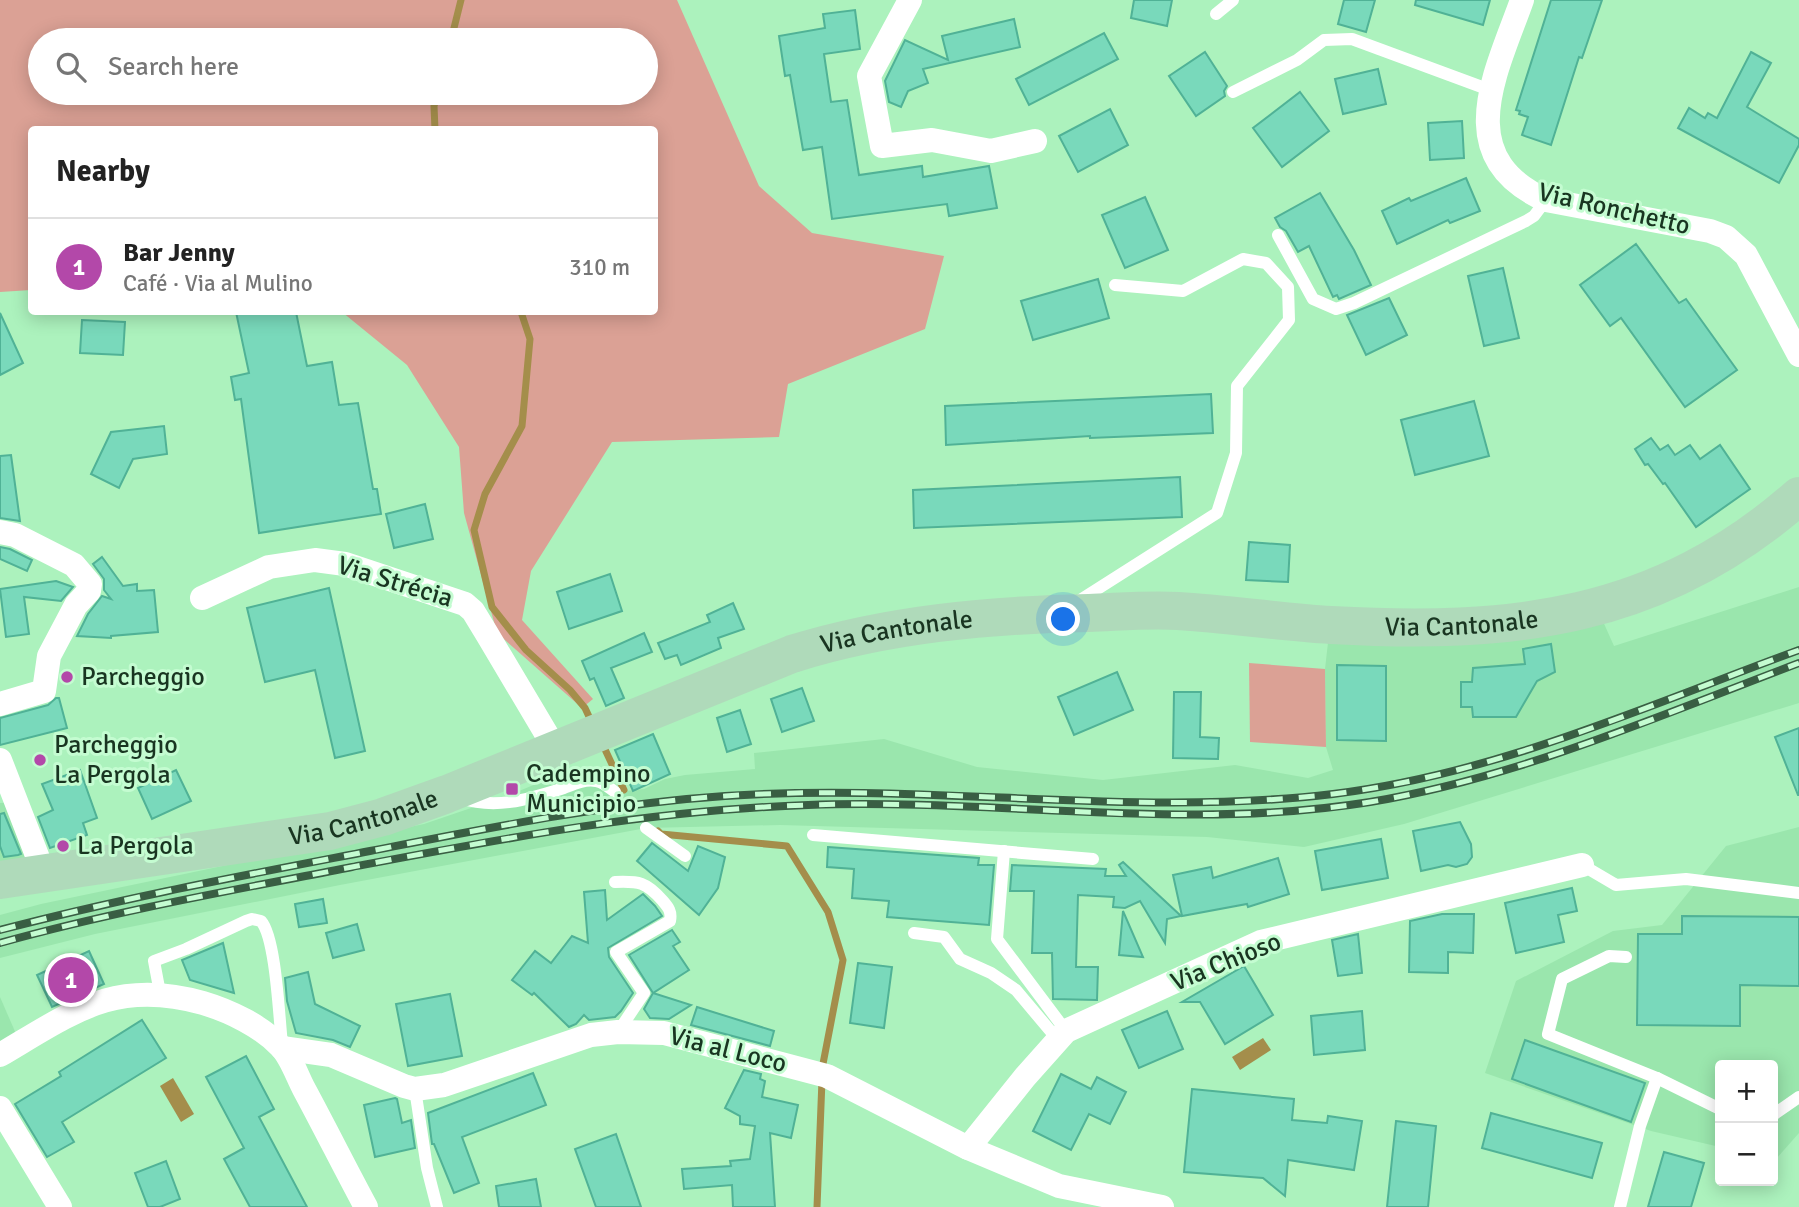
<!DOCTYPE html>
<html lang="en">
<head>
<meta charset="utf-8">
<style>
	body { margin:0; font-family:Signika,sans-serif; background:#f6f6f6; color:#222 }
	.controls { position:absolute; right:21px; bottom:21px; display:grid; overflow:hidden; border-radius:7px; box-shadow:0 4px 18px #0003 }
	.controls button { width:63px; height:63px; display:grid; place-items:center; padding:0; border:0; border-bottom:2px solid #e0e0e0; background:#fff; color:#222; font:35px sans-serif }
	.you { position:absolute; left:1064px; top:620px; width:24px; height:24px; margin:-18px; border:5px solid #fff; border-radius:50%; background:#1a73e8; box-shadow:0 0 0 10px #1a73e833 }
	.badge { display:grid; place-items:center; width:46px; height:46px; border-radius:50%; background:#b348a9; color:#fff; font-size:23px; font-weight:700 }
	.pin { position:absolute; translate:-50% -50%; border:4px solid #fff; box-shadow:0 2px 7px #0006 }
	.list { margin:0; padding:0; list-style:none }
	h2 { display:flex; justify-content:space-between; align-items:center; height:91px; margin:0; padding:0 28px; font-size:30px }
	h2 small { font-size:23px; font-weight:400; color:#767676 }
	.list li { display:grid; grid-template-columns:46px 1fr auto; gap:21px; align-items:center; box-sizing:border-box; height:98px; padding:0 28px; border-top:2px solid #e0e0e0 }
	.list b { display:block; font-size:26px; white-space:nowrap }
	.list p { margin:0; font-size:23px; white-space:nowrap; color:#767676 }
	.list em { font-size:23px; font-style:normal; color:#767676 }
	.icon { flex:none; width:38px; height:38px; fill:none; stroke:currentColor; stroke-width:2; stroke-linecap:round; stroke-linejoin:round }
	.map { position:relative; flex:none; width:1799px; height:1207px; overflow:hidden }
	.search { position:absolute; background:#fff; box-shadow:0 4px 18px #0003; left:28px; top:28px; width:630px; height:77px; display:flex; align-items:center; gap:18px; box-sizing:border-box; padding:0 24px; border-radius:38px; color:#767676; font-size:26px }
	.panel { position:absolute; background:#fff; box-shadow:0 4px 18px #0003; left:28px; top:126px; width:630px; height:189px; border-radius:7px }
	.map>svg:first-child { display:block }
	.built { fill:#9ae6ad }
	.green { fill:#dba195; fill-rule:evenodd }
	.water { fill:#a48e4b }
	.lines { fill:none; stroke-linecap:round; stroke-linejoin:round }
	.stream { stroke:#a48e4b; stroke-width:7 }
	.building { fill:#79d9bb; stroke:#50b296; stroke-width:2 }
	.lane { stroke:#fff; stroke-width:12 }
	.street { stroke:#fff; stroke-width:24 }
	.primary { stroke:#afdaba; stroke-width:38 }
	.rail-casing { stroke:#395e43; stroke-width:8 }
	.rail { stroke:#c4fcd1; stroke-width:5; stroke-dasharray:16; stroke-linecap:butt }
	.poi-dot { fill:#b348a9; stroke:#c4fcd1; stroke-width:2.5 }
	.labels { text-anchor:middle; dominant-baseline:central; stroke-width:6; stroke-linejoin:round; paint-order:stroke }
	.street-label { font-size:26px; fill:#193521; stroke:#c4fcd1 }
	.poi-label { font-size:26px; fill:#193521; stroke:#c4fcd1; text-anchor:start }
</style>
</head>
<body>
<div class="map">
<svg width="1799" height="1207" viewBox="0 0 1799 1207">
	<rect width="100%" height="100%" fill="#acf2bd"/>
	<g class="built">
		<path d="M1799 587V703L1404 824 1304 847 1207 837 780 825 646 828 340 885 95 934 0 958V915L41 904 424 824 512 794 574 768 606 793 644 789 665 779 685 775 755 769 754 753 884 739 977 767 1103 780 1235 765 1308 778 1333 770 1326 747 1325 669 1330 625 1597 608 1614 646Z"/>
		<path d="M17 802 37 864 0 869V803Z"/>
		<path d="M1799 827V1133L1776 1159H1773V1065H1720V1147L1651 1131 1485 1073 1516 981 1613 931 1662 925 1726 846Z"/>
		<path d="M0 997 20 1043 0 1055Z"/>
	</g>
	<g class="green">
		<path d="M0 0H677L759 186 812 233 944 256 925 329 788 384 779 437 612 442 531 571 522 620 593 699 582 708 497 633 464 513 459 447 407 365 342 312H654V130H32L31 290 0 292ZM40 40H646V93H40Z"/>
		<path d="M1249 663 1325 669 1326 747 1250 742Z"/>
	</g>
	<g class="water">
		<path d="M1263 1038 1271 1050 1240 1070 1232 1057Z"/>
		<path d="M173 1078 194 1114 181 1122 160 1086Z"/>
	</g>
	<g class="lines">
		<g class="stream">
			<path d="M451 40 461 0"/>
			<path d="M435 130 434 106 438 93"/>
			<path d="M521 312 530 339 522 426 485 494 474 530 492 607 526 650 570 690 585 708 592 723"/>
			<path d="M602 743 624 790"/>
			<path d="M658 831 661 834 787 846 828 912 843 960 822 1069"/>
			<path d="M817 1207 822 1080"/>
		</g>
	</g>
	<g class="building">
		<path d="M1134 0H1172L1167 26 1131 18Z"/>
		<path d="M1344 0H1375L1366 32 1338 24Z"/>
		<path d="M1416 0H1490L1483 25 1415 5Z"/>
		<path d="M1551 0H1602L1582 58 1579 57 1551 145 1522 135 1528 117 1519 114 1520 111 1516 110Z"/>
		<path d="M855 10 860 49 824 54 831 102 847 100 859 175 922 166 923 177 989 166 997 208 949 216 947 204 832 219 822 147 803 150 790 75 785 76 779 36 825 28 823 14Z"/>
		<path d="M1014 19 1020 47 923 69 928 83 908 91 901 107 889 102 885 81 905 40 948 60 942 36Z"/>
		<path d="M1104 33 1118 59 1029 105 1016 79Z"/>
		<path d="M1205 52 1227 86 1224 91 1225 96 1196 116 1169 76Z"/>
		<path d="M1751 52 1771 63 1747 107 1799 139V145L1779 183 1678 128 1689 108 1705 118 1708 113 1717 118Z"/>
		<path d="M1378 69 1386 104 1343 114 1335 79Z"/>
		<path d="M1300 92 1329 131 1282 167 1253 128Z"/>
		<path d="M1110 109 1128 145 1078 172 1059 136Z"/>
		<path d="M1462 121 1464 158 1430 160 1428 123Z"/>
		<path d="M1466 178 1480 211 1450 223 1448 220 1397 244 1382 211 1409 198 1411 201Z"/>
		<path d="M1320 193 1354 250 1371 285 1339 299 1337 295 1333 297 1309 246 1298 252 1286 231 1280 227 1275 218Z"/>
		<path d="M1145 197 1168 250 1125 268 1102 215Z"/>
		<path d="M1636 244 1679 303 1686 299 1737 370 1685 407 1621 318 1610 326 1580 285Z"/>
		<path d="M1503 268 1519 338 1484 346 1468 276Z"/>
		<path d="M1098 279 1109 318 1033 340 1021 301Z"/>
		<path d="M1389 298 1407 335 1366 355 1347 315Z"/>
		<path d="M236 312H296L307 366 332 362 339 405 358 403 373 489H377L381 514 259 533 241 399 235 400 231 377 249 373Z"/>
		<path d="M0 313 23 363 0 375Z"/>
		<path d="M82 320 125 322 123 355 80 353Z"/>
		<path d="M1211 394 1213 433 1090 438V436L946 445 945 406Z"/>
		<path d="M1474 401 1489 456 1415 475 1401 420Z"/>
		<path d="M164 426 167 454 133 459 119 488 91 474 111 432Z"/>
		<path d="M1651 438 1660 450 1668 445 1675 455 1690 445 1700 459 1720 445 1750 489 1696 527 1665 483 1663 484 1648 464 1645 465 1635 449Z"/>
		<path d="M11 455 20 521 0 518V456Z"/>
		<path d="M1180 477 1182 517 914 528 913 490Z"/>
		<path d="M425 504 433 539 394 548 386 514Z"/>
		<path d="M1249 542 1290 545 1288 582 1246 580Z"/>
		<path d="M0 547 10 549 32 560 27 571 0 559Z"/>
		<path d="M102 557 123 586 137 584V591L154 590 158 632 111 636V638L77 636 88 614 102 596 111 599 104 590V579L93 564Z"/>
		<path d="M610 574 622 611 569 629 557 592Z"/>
		<path d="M56 581 73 587 61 601 24 597 29 634 6 637 0 589Z"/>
		<path d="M329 588 365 751 335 758 315 670 265 682 247 608Z"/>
		<path d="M733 603 744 629 718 638 721 648 681 665 677 655 665 659 658 643 710 622 707 615Z"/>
		<path d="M644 633 652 652 611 668 624 698 606 706 594 678 590 680 582 661Z"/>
		<path d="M1551 644 1555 672 1537 681 1516 717H1473L1472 707H1461V682H1472L1473 668 1525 664 1523 649Z"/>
		<path d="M1337 665 1386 666V741L1337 740Z"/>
		<path d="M1117 672 1133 710 1074 735 1058 697Z"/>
		<path d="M802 688 814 721 782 732 771 699Z"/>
		<path d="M1174 692H1201L1200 737 1219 738 1218 759 1173 758Z"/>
		<path d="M56 698H59L67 728 0 745V718L48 705Z"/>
		<path d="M740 710 751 744 727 752 717 718Z"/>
		<path d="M1799 728V795H1798L1775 737Z"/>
		<path d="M653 734 670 774 633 791 615 750Z"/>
		<path d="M80 770 97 818 83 823 87 835 50 848 38 817 53 810 42 784Z"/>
		<path d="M176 770 191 801 152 819 138 788Z"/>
		<path d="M4 813 21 854 18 855 4 857 0 846V814Z"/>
		<path d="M1460 822 1471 844 1472 857 1467 864 1456 867 1448 865 1421 871 1413 831Z"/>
		<path d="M1381 839 1388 878 1322 890 1315 851Z"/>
		<path d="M652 843 688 871 698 846 725 857 718 888 699 915 637 861Z"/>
		<path d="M828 847 979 858 978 865H994L989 925 887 917 889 901 852 898 854 869 827 867Z"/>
		<path d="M1278 858 1289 894 1248 907 1247 904 1182 916 1173 875 1211 867 1213 878Z"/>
		<path d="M1123 862 1181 916 1167 919 1165 943 1140 901 1125 908 1113 907 1114 897 1078 895 1076 967H1098L1097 1000 1053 999 1052 953H1032L1034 891H1010L1012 865 1106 869 1105 876H1126L1119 865Z"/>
		<path d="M1572 888 1577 911 1558 915 1564 942 1516 953 1505 903Z"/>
		<path d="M605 890 607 920 643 894 655 906 662 916 608 948 609 957 633 993 621 1011 615 1017 589 1020 584 1015 576 1024 569 1027 534 993 532 995 512 980 535 951 551 963 572 936 588 943 584 892Z"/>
		<path d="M323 899 327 923 299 927 295 904Z"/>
		<path d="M1123 911 1143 957 1119 955Z"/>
		<path d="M1442 914H1474L1473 953 1448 952V973L1409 972 1410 921Z"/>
		<path d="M1682 916 1799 917V986L1740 985V1026L1637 1025 1638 934H1682Z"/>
		<path d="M357 924 364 950 333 958 326 933Z"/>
		<path d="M672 930 680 942 673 946 689 970 653 993 629 955Z"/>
		<path d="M1358 934 1362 973 1338 976 1332 940Z"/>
		<path d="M223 943 234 993 190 980 182 960Z"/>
		<path d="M89 951 104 984 52 1007 37 975Z"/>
		<path d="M858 963 892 967 884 1028 850 1023Z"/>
		<path d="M1244 966 1273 1015 1225 1044 1200 1002H1182Z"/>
		<path d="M308 972 315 1004 360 1026 350 1047 333 1040 296 1033 287 1001 285 978Z"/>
		<path d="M653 993 691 1005 669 1019 650 1018 644 1009Z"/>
		<path d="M450 994 462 1056 408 1066 396 1004Z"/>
		<path d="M697 1007 774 1031 770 1046 691 1025Z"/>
		<path d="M1167 1011 1183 1049 1139 1068 1122 1030Z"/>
		<path d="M1362 1011 1365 1050 1314 1055 1311 1016Z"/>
		<path d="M142 1020 166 1058 62 1122 74 1142 47 1157 15 1104 61 1076 59 1072Z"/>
		<path d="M1525 1040 1645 1083 1631 1122 1512 1079Z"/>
		<path d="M246 1056 274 1109 259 1117 307 1207H250L224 1159 244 1148 206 1077Z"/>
		<path d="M744 1070 761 1074 760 1079 765 1081 762 1097 798 1105 791 1138 770 1133 775 1207H733L732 1185 684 1189 682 1169 731 1166 730 1161 750 1159 755 1126 740 1124V1116L725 1108Z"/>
		<path d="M533 1073 546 1105 462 1137 479 1183 454 1193 434 1144H432L428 1113Z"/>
		<path d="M1061 1074 1091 1089 1097 1077 1126 1092 1110 1124 1089 1114 1071 1150 1033 1131Z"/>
		<path d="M1192 1089 1294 1099 1292 1120 1327 1123 1328 1116 1362 1121 1354 1170 1288 1160 1285 1196 1263 1178 1184 1172Z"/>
		<path d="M395 1098 397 1099 402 1123 411 1120 415 1148 375 1157 364 1105Z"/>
		<path d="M1491 1113 1602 1143 1592 1178 1482 1148Z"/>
		<path d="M1396 1121 1436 1126 1428 1207H1387Z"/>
		<path d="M616 1134 641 1207H596L575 1149Z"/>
		<path d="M1664 1152 1704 1163 1691 1207H1648Z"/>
		<path d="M166 1161 180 1199 160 1207H148L135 1173Z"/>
		<path d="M536 1179 541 1207H499L496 1186Z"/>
	</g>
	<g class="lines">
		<g class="lane">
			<path d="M1216 14 1233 0"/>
			<path d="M1233 92 1297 60 1324 40 1352 39 1490 90"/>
			<path d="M1278 235 1313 299 1336 309 1354 303 1526 221 1534 216 1546 200"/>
			<path d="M1077 602 1217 513 1236 453 1237 386 1289 320 1288 287 1266 263 1243 259 1183 291 1115 285"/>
			<path d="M460 798C497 810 529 799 564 788 574 784 585 779 596 781 603 782 610 788 615 792"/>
			<path d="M646 828 685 856"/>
			<path d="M813 835 1093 859"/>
			<path d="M1004 851 997 939 1066 1031"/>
			<path d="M1582 865 1616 885 1686 879 1799 893"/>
			<path d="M615 882C639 881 646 882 662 900 668 907 672 911 670 921L616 952 644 993 618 1032"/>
			<path d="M914 933 944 937 960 959 991 973 1016 990 1058 1040"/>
			<path d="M1626 957 1609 956 1562 979 1548 1034 1657 1078 1720 1109"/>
			<path d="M160 993 154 961 186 949 246 921 252 919 261 921C276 938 279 1018 282 1044"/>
			<path d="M415 1089 427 1168 437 1207"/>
			<path d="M1773 1115 1799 1097"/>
			<path d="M1620 1207 1640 1126 1657 1078"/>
		</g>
		<g class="street">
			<path d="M910 0 869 76 882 146 932 140 991 151 1035 141"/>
			<path d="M1522 0C1497 71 1449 157 1546 200L1710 231 1726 237 1746 255 1799 355"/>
			<path d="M0 532 15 535 74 565 90 584 89 591 76 605 49 656 44 691 0 704"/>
			<path d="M202 598 269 567 315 560 345 564 465 604 473 611 487 634 556 750"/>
			<path d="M0 760 38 858 43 875"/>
			<path d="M282 1048 331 1055 404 1086 415 1089 444 1085 591 1035 618 1032 664 1033 827 1076 968 1148 1059 1186 1162 1207"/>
			<path d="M0 1055C73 1012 115 978 203 1003 230 1011 261 1026 281 1047 291 1057 297 1076 304 1089 325 1128 345 1168 366 1207"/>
			<path d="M0 1108 60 1207"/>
			<path d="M968 1148 1025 1077 1066 1031 1261 942 1582 865"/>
		</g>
		<path class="primary" id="s1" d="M0 880 330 831 383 817 447 794 792 654C888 624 988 615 1089 613 1118 612 1149 609 1178 611 1229 614 1280 622 1331 625 1511 635 1658 620 1799 496"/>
		<defs>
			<g id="rail">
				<path d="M0 930C122 898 246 875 370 851 488 828 605 804 725 796 928 782 1131 818 1333 794 1497 774 1646 706 1799 650"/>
				<path d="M0 943C115 911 234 890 352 867 506 838 651 810 808 805 995 798 1183 832 1370 802 1520 777 1658 716 1799 663"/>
			</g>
		</defs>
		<use href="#rail" class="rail-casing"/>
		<use href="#rail" class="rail"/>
	</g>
	<g class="poi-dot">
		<circle cx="67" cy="677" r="7"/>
		<circle cx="40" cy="760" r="7"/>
		<rect x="505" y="782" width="14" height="14" rx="3.5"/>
		<circle cx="63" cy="846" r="7"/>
	</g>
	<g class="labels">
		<g class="street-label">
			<text transform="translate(1614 209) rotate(13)">Via Ronchetto</text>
			<text transform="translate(395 582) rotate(17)">Via Strécia</text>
			<text stroke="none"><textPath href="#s1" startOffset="1503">Via Cantonale</textPath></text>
			<text stroke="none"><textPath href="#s1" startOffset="936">Via Cantonale</textPath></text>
			<text stroke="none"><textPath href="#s1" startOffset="369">Via Cantonale</textPath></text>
			<text transform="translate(1226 962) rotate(-22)">Via Chioso</text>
			<text transform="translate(728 1050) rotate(14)">Via al Loco</text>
		</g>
		<g class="poi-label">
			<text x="81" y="677">Parcheggio</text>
			<text x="54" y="745">Parcheggio<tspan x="54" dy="30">La Pergola</tspan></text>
			<text x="526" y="774">Cadempino<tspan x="526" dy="30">Municipio</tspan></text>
			<text x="77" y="846">La Pergola</text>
		</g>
	</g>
</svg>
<div class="controls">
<button>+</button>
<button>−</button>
</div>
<div class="you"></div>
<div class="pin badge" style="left:71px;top:980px">1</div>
<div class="search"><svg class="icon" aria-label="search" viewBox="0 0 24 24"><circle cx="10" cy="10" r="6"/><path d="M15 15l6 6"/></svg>Search here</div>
<section class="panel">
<h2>Nearby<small></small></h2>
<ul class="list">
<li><span class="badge">1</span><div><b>Bar Jenny</b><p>Café · Via al Mulino</p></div><em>310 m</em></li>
</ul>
</section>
</div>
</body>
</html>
